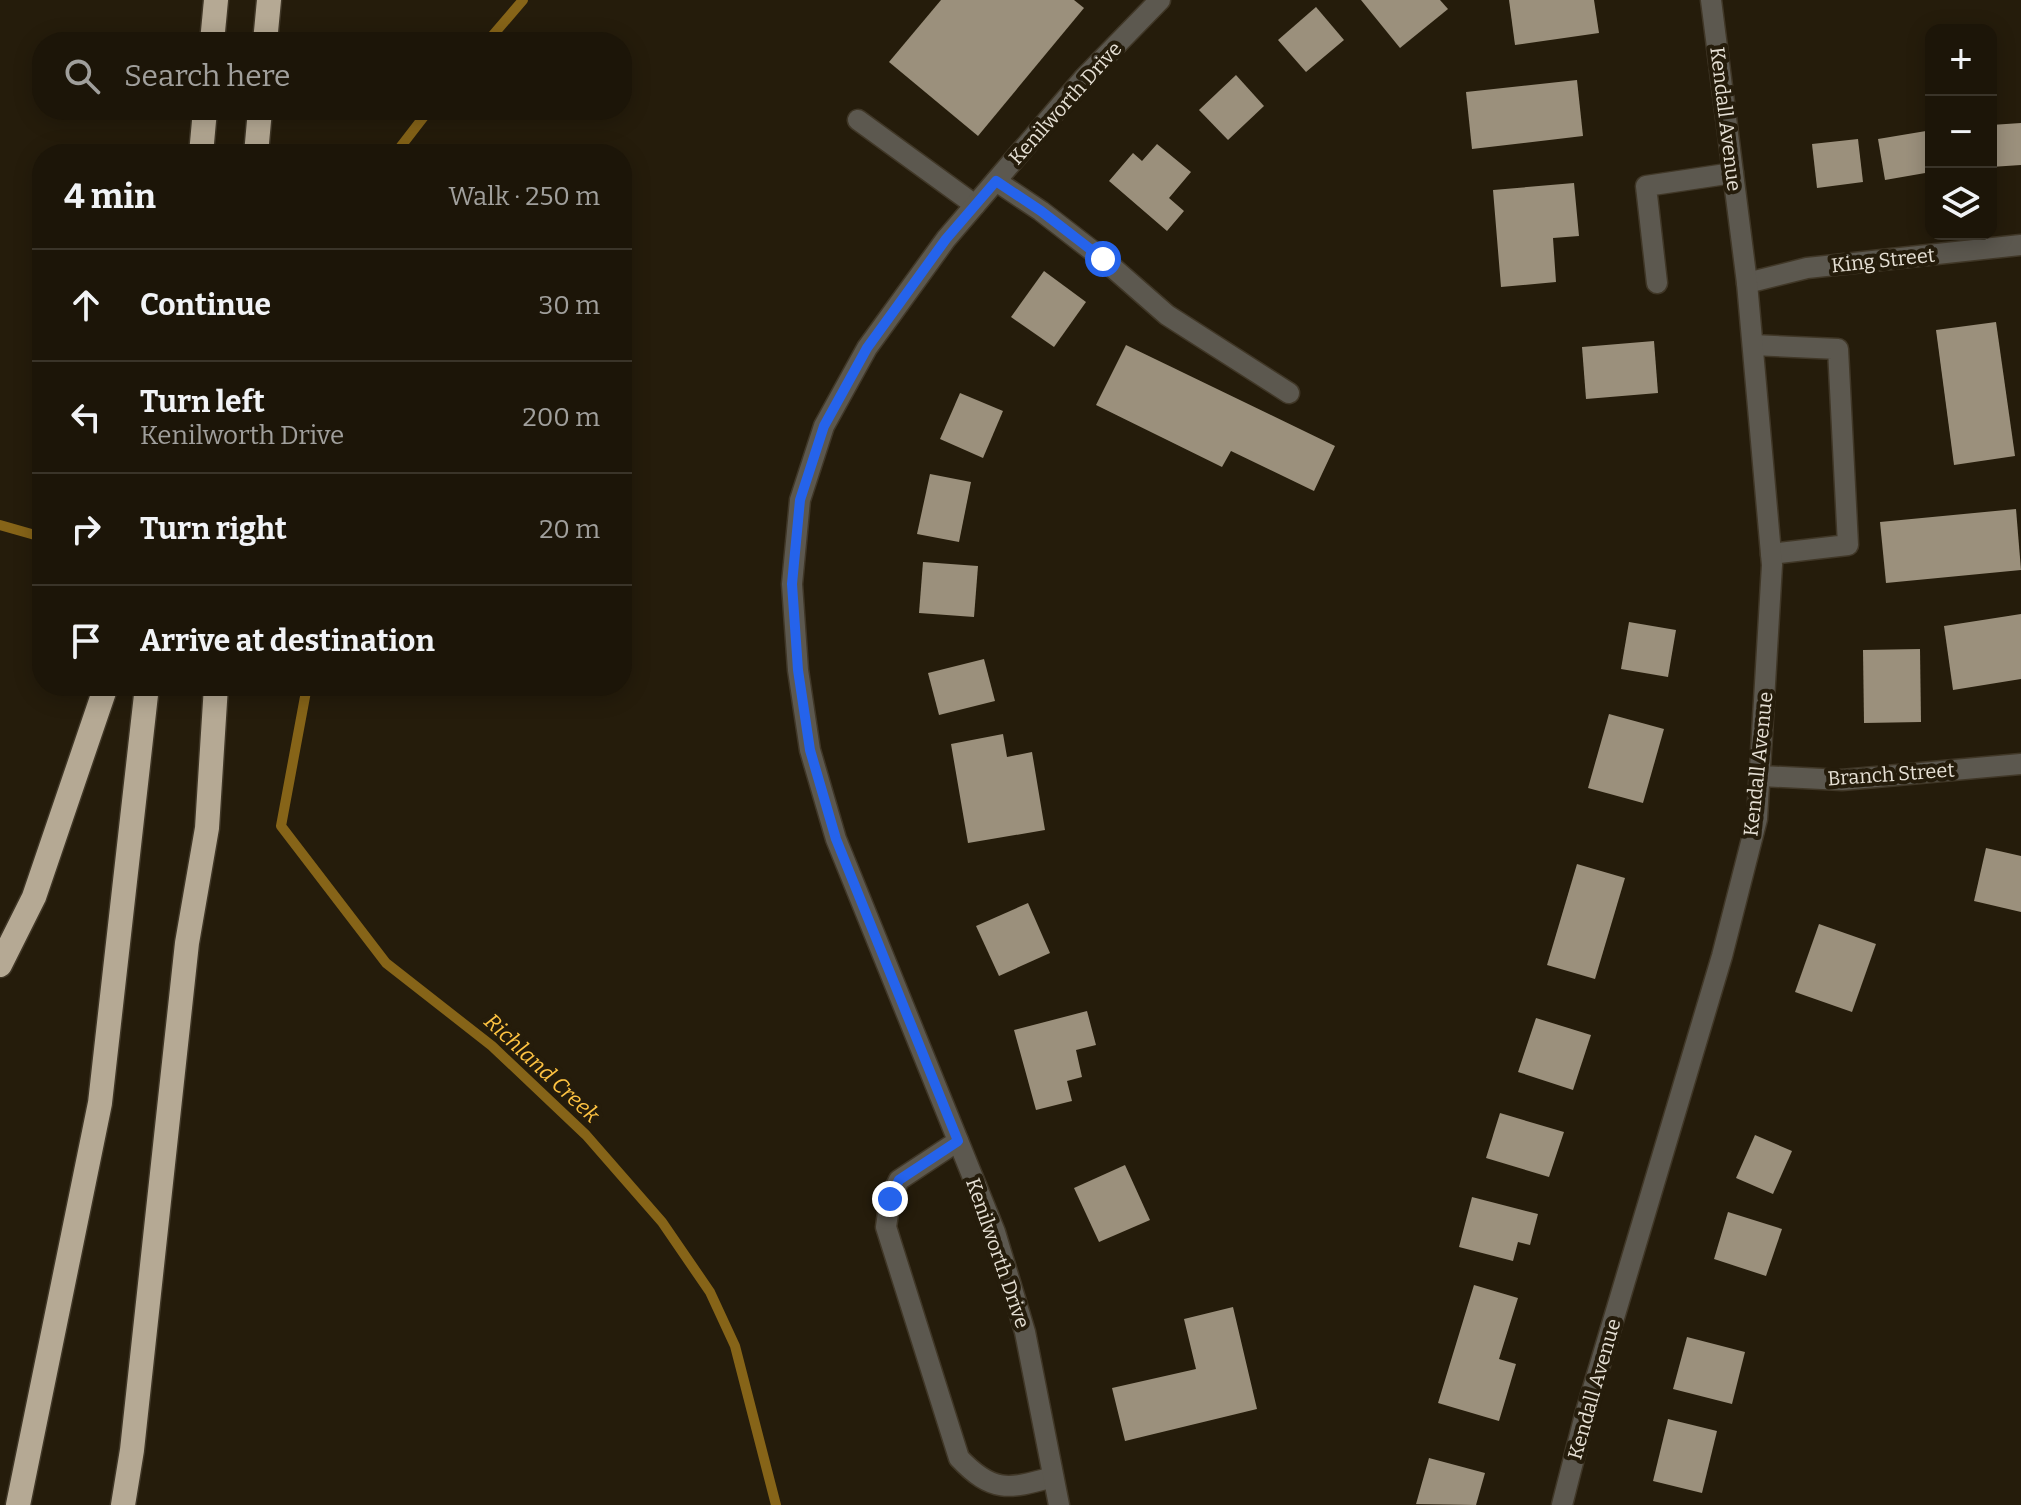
<!DOCTYPE html>
<html lang="en">
<head>
<meta charset="utf-8">
<style>
	body { margin:0; font-family:Bitter,serif; background:#292216; color:#f1f3f6 }
	.controls { position:absolute; right:24px; top:24px; display:grid; overflow:hidden; border-radius:16px; box-shadow:0 4px 20px #0003 }
	.controls button { width:72px; height:72px; display:grid; place-items:center; padding:0; border:0; border-bottom:2px solid #3a3429; background:#1c1508; color:#f1f3f6; font:40px sans-serif }
	.stop { position:absolute; width:24px; height:24px; margin:-18px; border:6px solid #2563eb; border-radius:50%; background:#fff }
	.stop.end { background:#2563eb; border-color:#fff; box-shadow:0 2px 8px #0008 }
	.list { margin:0; padding:0; list-style:none }
	h2 { display:flex; justify-content:space-between; align-items:center; height:104px; margin:0; padding:0 32px; font-size:34px }
	h2 small { font-size:26px; font-weight:400; color:#a09f9c }
	.list li { display:grid; grid-template-columns:52px 1fr auto; gap:24px; align-items:center; box-sizing:border-box; height:112px; padding:0 32px; border-top:2px solid #3a3429 }
	.list b { display:block; font-size:30px; white-space:nowrap }
	.list p { margin:0; font-size:26px; white-space:nowrap; color:#a09f9c }
	.list em { font-size:26px; font-style:normal; color:#a09f9c }
	.icon { flex:none; width:44px; height:44px; fill:none; stroke:currentColor; stroke-width:2; stroke-linecap:round; stroke-linejoin:round }
	.map { position:relative; flex:none; width:2021px; height:1505px; overflow:hidden }
	.search { position:absolute; background:#1c1508; box-shadow:0 4px 20px #0003; left:32px; top:32px; width:600px; height:88px; display:flex; align-items:center; gap:20px; box-sizing:border-box; padding:0 28px; border-radius:32px; color:#a09f9c; font-size:30px }
	.panel { position:absolute; background:#1c1508; box-shadow:0 4px 20px #0003; left:32px; top:144px; width:600px; height:552px; border-radius:32px }
	.map>svg:first-child { display:block }
	.lines { fill:none; stroke-linecap:round; stroke-linejoin:round }
	.stream { stroke:#866418; stroke-width:10 }
	.building { fill:#9b907c }
	.minor-casing { stroke:#403727; stroke-width:23 }
	.highway-casing { stroke:#403727; stroke-width:27 }
	.minor { stroke:#5c584f; stroke-width:20 }
	.highway { stroke:#b5a994; stroke-width:24 }
	.route { stroke:#2563eb; stroke-width:10 }
	.labels { text-anchor:middle; dominant-baseline:central; stroke-width:8; stroke-linejoin:round; paint-order:stroke }
	.street-label { font-size:20px; fill:#e6e0d5; stroke:#251c0b }
	.water-label { font-size:22px; font-style:italic; fill:#fec342; stroke:#251c0b }
</style>
</head>
<body>
<div class="map">
<svg width="2021" height="1505" viewBox="0 0 2021 1505">
	<rect width="100%" height="100%" fill="#251c0b"/>
	<g class="lines">
		<g class="stream">
			<path d="M487 42 523 0"/>
			<path d="M395 154 429 110"/>
			<path d="M0 525 42 537"/>
			<path d="M307 686 281 826 386 963 492 1046 586 1135 662 1222 710 1292 735 1346 776 1505"/>
		</g>
	</g>
	<g class="building">
		<path d="M941 0H1074L1084 8 978 136 889 62Z"/>
		<path d="M1361 0H1440L1448 9 1400 48Z"/>
		<path d="M1509 0H1594L1599 33 1515 45Z"/>
		<path d="M1316 7 1344 40 1306 72 1278 40Z"/>
		<path d="M1236 75 1264 106 1228 140 1199 110Z"/>
		<path d="M1577 80 1583 136 1472 149 1466 92Z"/>
		<path d="M2021 123V165L1991 167V125Z"/>
		<path d="M1926 131 1931 172 1885 180 1878 139Z"/>
		<path d="M1858 139 1863 182 1817 188 1812 144Z"/>
		<path d="M1157 144 1191 172 1169 198 1184 211 1167 231 1109 181 1133 153 1142 161Z"/>
		<path d="M1574 183 1579 236 1553 238 1556 282 1501 287 1493 190Z"/>
		<path d="M1044 271 1086 302 1054 347 1011 317Z"/>
		<path d="M1996 322 2015 456 1954 465 1936 330Z"/>
		<path d="M1654 341 1658 393 1586 399 1582 347Z"/>
		<path d="M1126 345 1335 446 1314 491 1231 451 1222 467 1096 405Z"/>
		<path d="M960 393 1003 411 983 458 940 439Z"/>
		<path d="M930 474 971 482 959 542 917 534Z"/>
		<path d="M2016 509 2021 570 1886 583 1880 522Z"/>
		<path d="M923 562 978 566 974 617 919 613Z"/>
		<path d="M2021 614V679L1953 690 1944 626Z"/>
		<path d="M1629 622 1676 630 1668 677 1621 669Z"/>
		<path d="M1920 649 1921 722 1864 723 1863 650Z"/>
		<path d="M984 659 995 701 939 715 928 673Z"/>
		<path d="M1609 714 1664 729 1643 803 1588 788Z"/>
		<path d="M1003 734 1007 757 1032 752 1045 830 968 843 951 744Z"/>
		<path d="M1986 848 2021 856V912L1974 901Z"/>
		<path d="M1577 864 1625 878 1595 979 1547 965Z"/>
		<path d="M1028 903 1050 953 999 976 976 926Z"/>
		<path d="M1819 924 1876 944 1852 1012 1795 992Z"/>
		<path d="M1087 1011 1096 1045 1076 1050 1082 1077 1067 1081 1072 1101 1036 1110 1014 1030Z"/>
		<path d="M1536 1018 1591 1035 1573 1090 1518 1072Z"/>
		<path d="M1500 1113 1564 1132 1549 1177 1486 1158Z"/>
		<path d="M1755 1135 1792 1151 1773 1194 1736 1178Z"/>
		<path d="M1125 1165 1150 1220 1099 1242 1074 1188Z"/>
		<path d="M1472 1197 1538 1214 1530 1245 1518 1242 1513 1261 1459 1247Z"/>
		<path d="M1728 1212 1782 1229 1766 1276 1714 1259Z"/>
		<path d="M1474 1285 1518 1298 1499 1359 1516 1364 1499 1421 1438 1403Z"/>
		<path d="M1233 1307 1257 1409 1125 1441 1112 1388 1196 1369 1184 1319Z"/>
		<path d="M1687 1337 1745 1352 1732 1404 1673 1389Z"/>
		<path d="M1668 1419 1717 1431 1702 1493 1653 1481Z"/>
		<path d="M1429 1458 1485 1473 1476 1505 1416 1504Z"/>
	</g>
	<g class="lines">
		<defs>
			<g id="minor">
				<path d="M858 120 975 205"/>
				<path d="M996 181 1041 211 1103 259 1167 315 1289 393"/>
				<path d="M1657 283 1646 186 1733 173"/>
				<path d="M1747 283 1807 268 2021 245"/>
				<path d="M1753 345 1838 349 1848 545 1771 554"/>
				<path d="M1761 776 1842 780 2021 764"/>
				<path d="M958 1141 899 1180 890 1199 886 1227 959 1458C993 1494 1009 1489 1053 1477"/>
				<path d="M1059 1505 1025 1332 995 1232 836 839 810 750 798 670 792 584 800 500 824 426 867 348 946 239 1084 78 1160 0"/>
				<path d="M1562 1505 1585 1415 1722 956 1757 819 1772 565 1747 283 1711 0"/>
			</g>
			<g id="highway">
				<path d="M212 42 216 0"/>
				<path d="M265 42 269 0"/>
				<path d="M201 154 205 110"/>
				<path d="M256 154 260 110"/>
				<path d="M0 965 34 897 106 686"/>
				<path d="M18 1505 100 1103 147 686"/>
				<path d="M123 1505 132 1450 187 943 207 828 216 686"/>
			</g>
		</defs>
		<use href="#minor" class="minor-casing"/>
		<use href="#highway" class="highway-casing"/>
		<use href="#minor" class="minor"/>
		<use href="#highway" class="highway"/>
	</g>
	<g class="lines">
		<path class="route" d="M890 1199 899 1180 958 1141 836 839 810 750 798 670 792 584 800 500 824 426 867 348 946 239 996 181 1041 211 1103 259"/>
	</g>
	<g class="labels">
		<g class="street-label">
			<text transform="translate(1065 103) rotate(-48)">Kenilworth Drive</text>
			<text transform="translate(1726 119) rotate(83)">Kendall Avenue</text>
			<text transform="translate(1883 260) rotate(-6)">King Street</text>
			<text transform="translate(1758 764) rotate(-84)">Kendall Avenue</text>
			<text transform="translate(1891 774) rotate(-4)">Branch Street</text>
			<text transform="translate(998 1253) rotate(71)">Kenilworth Drive</text>
			<text transform="translate(1594 1389) rotate(-74)">Kendall Avenue</text>
		</g>
		<g class="water-label">
			<text transform="translate(542 1068) rotate(43)">Richland Creek</text>
		</g>
	</g>
</svg>
<div class="controls">
<button>+</button>
<button>−</button>
<button><svg class="icon" aria-label="layers" viewBox="0 0 24 24"><path d="M12 4l9 5-9 5-9-5zM3 14l9 5 9-5"/></svg></button>
</div>
<div class="stop" style="left:1103px;top:259px"></div>
<div class="stop end" style="left:890px;top:1199px"></div>
<div class="search"><svg class="icon" aria-label="search" viewBox="0 0 24 24"><circle cx="10" cy="10" r="6"/><path d="M15 15l6 6"/></svg>Search here</div>
<section class="panel">
<h2>4 min<small>Walk · 250 m</small></h2>
<ul class="list">
<li><svg class="icon" aria-label="ahead" viewBox="0 0 24 24"><path d="M12 20V5M6 11l6-6 6 6"/></svg><div><b>Continue</b></div><em>30 m</em></li>
<li><svg class="icon" aria-label="left" viewBox="0 0 24 24"><path d="M17 20v-9H6M10 6l-5 5 5 5"/></svg><div><b>Turn left</b><p>Kenilworth Drive</p></div><em>200 m</em></li>
<li><svg class="icon" aria-label="right" viewBox="0 0 24 24"><path d="M7 20v-9h11M14 6l5 5-5 5"/></svg><div><b>Turn right</b></div><em>20 m</em></li>
<li><svg class="icon" aria-label="arrive" viewBox="0 0 24 24"><path d="M6 21V4h12l-3 4 3 4H6"/></svg><div><b>Arrive at destination</b></div></li>
</ul>
</section>
</div>
</body>
</html>
